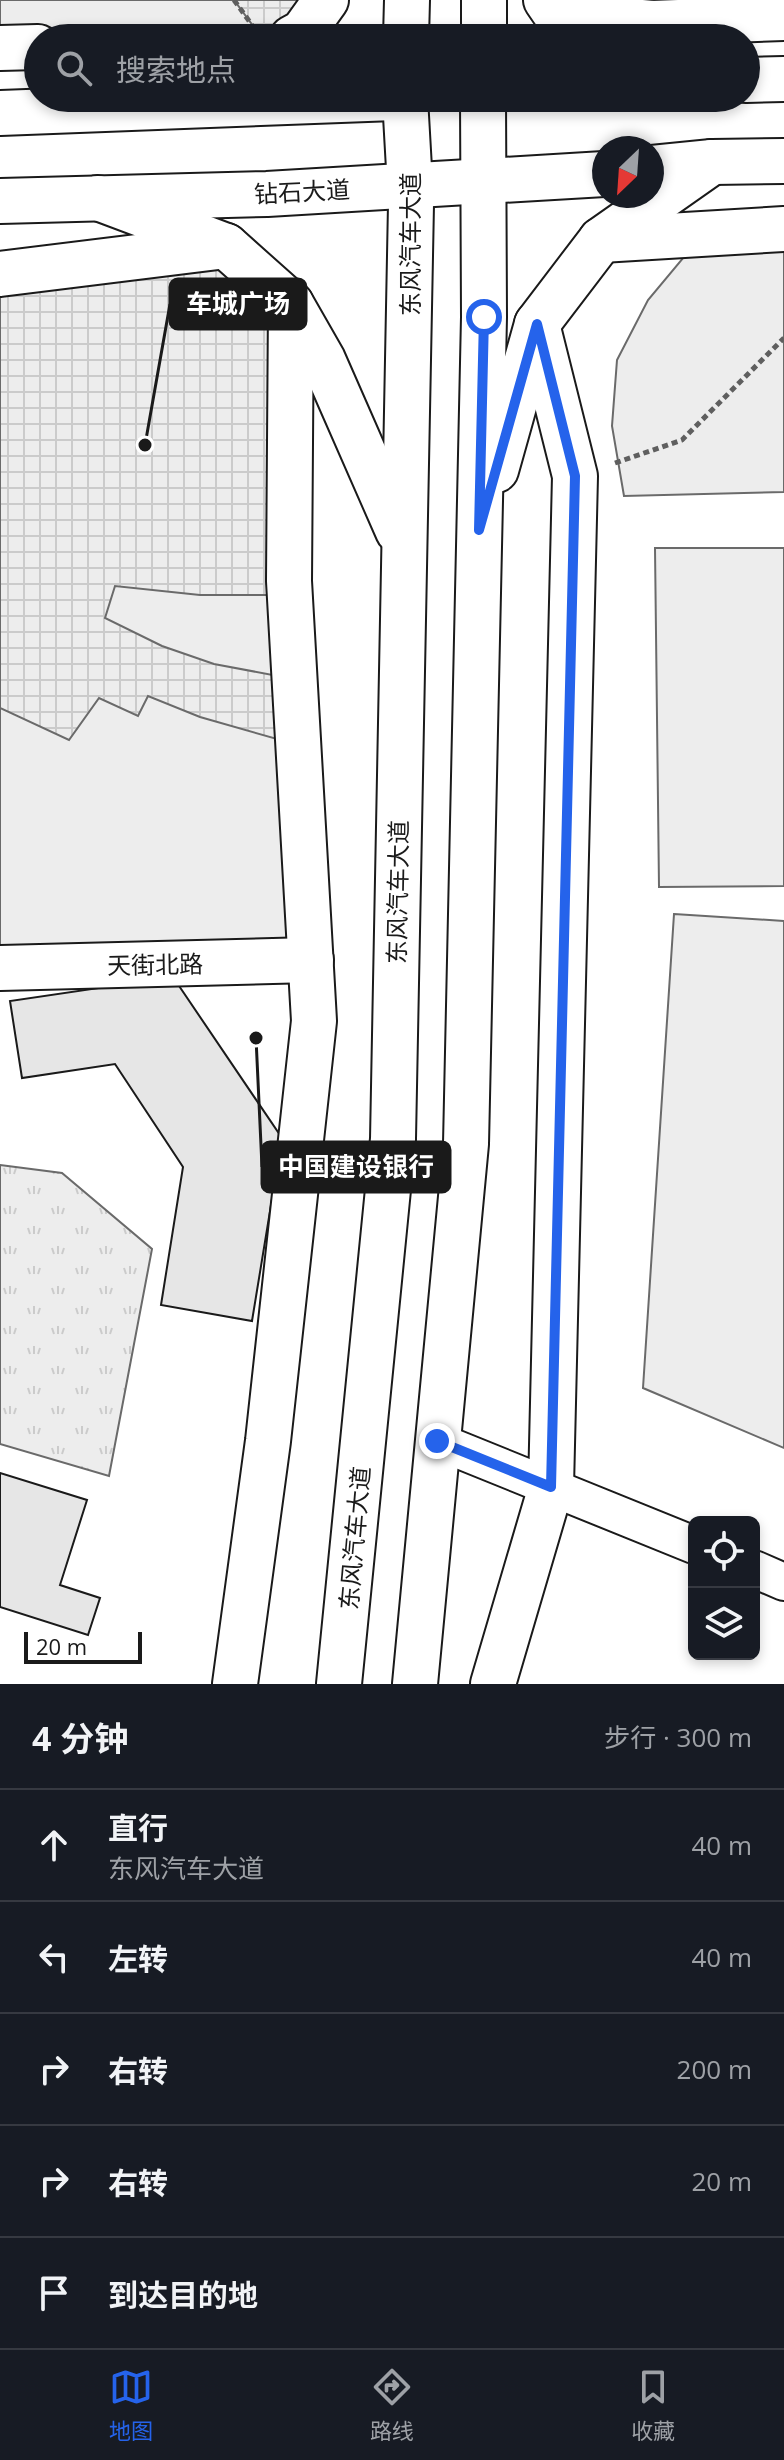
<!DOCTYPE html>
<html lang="zh">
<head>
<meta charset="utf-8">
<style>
	body { margin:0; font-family:"Open Sans","Noto Sans SC",sans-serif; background:#20242c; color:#f1f3f6 }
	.controls { position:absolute; right:24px; bottom:24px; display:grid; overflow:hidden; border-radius:12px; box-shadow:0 4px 12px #0003 }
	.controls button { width:72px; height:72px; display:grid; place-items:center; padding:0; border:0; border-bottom:2px solid #363941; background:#171b24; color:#f1f3f6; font:40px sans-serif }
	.compass { position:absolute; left:592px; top:136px; width:72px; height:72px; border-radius:50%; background:#171b24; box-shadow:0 4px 12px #0003; rotate:205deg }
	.scale { position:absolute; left:24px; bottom:20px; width:118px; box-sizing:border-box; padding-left:8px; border:4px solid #1a1a1a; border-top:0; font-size:22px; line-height:28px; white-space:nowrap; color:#1a1a1a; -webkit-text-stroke:6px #fff; paint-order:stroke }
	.stop { position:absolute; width:24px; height:24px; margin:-18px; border:6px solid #2563eb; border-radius:50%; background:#fff }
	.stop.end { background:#2563eb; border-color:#fff; box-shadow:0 2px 8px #0008 }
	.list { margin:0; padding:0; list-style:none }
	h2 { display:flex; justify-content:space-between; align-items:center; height:104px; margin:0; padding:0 32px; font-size:34px }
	h2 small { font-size:26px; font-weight:400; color:#9ea1a6 }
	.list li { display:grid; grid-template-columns:52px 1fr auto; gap:24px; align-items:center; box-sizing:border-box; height:112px; padding:0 32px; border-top:2px solid #363941 }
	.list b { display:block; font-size:30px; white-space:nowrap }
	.list p { margin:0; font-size:26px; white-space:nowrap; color:#9ea1a6 }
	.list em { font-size:26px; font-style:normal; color:#9ea1a6 }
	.icon { flex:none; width:44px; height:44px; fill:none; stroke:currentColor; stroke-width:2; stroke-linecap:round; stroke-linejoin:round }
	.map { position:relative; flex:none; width:784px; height:1684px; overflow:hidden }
	.search { position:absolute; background:#171b24; box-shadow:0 4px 12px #0003; left:24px; right:24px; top:24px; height:88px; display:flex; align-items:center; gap:20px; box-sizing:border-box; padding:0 28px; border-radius:44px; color:#9ea1a6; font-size:30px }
	.sheet { height:664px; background:#171b24 }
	nav { display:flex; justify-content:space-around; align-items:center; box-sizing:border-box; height:112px; border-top:2px solid #363941; background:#171b24; font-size:22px; color:#9ea1a6 }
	nav a { display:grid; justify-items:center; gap:4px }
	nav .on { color:#2563eb }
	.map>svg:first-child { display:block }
	.grass { fill:url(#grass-tufts); stroke:#6a6a6a; stroke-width:2 }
	.built { fill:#ededed; stroke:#6a6a6a; stroke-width:2 }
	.plaza { fill:url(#plaza-grid); stroke:#6a6a6a; stroke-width:2 }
	.building { fill:#e6e6e6; stroke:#1a1a1a; stroke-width:2 }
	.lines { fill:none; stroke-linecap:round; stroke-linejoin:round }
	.street-casing { stroke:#1a1a1a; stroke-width:40 }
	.secondary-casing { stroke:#1a1a1a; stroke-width:48 }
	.primary-casing { stroke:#1a1a1a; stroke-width:48 }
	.highway-casing { stroke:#1a1a1a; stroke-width:48 }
	.path { stroke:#5f5f5f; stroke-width:5; stroke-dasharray:6 4; stroke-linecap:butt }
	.street { stroke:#fff; stroke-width:36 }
	.secondary { stroke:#fff; stroke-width:44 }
	.primary { stroke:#fff; stroke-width:44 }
	.highway { stroke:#fff; stroke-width:44 }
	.route { stroke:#2563eb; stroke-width:10 }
	.labels { text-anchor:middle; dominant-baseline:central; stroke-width:6; stroke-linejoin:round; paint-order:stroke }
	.street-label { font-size:24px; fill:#1a1a1a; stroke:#fff }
	.leader { fill:none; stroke:#1a1a1a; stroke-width:3 }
	.callout-dot { fill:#1a1a1a; stroke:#fff; stroke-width:3 }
	.callout { fill:#1a1a1a; stroke:#1a1a1a; stroke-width:3 }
	.callout-label { font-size:26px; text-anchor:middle; font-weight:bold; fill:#fff }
</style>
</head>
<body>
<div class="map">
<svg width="784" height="1684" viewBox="0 0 784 1684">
	<defs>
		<pattern id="grass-tufts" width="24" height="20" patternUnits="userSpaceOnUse" patternTransform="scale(2)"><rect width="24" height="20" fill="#ededed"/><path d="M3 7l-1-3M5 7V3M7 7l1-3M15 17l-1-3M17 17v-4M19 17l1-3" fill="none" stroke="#cbcbcb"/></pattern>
		<pattern id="plaza-grid" width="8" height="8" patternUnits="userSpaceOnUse" patternTransform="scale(2)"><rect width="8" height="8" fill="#ededed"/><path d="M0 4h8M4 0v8" fill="none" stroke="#cbcbcb"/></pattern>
	</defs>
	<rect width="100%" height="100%" fill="#fff"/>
	<path class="grass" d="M0 1165 62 1173 152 1249 109 1476 0 1444Z"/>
	<g class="built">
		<path d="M0 0H326L270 38H120L0 33Z"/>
		<path d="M704 233 784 237V492L624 496 612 426 617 360 648 300Z"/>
		<path d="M0 274 291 304 311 960 0 968Z"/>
		<path d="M655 548H784V886L659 887Z"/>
		<path d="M674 914 784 921V1448L643 1388Z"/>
	</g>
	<g class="plaza">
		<path d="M234 0H326L270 38H262Z"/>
		<path d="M226 246 291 304 290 595H200L115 586 105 618 162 646 214 664 294 679 298 745 200 717 148 696 138 716 99 698 69 740 0 708V274Z"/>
	</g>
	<g class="building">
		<path d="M173 977 282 1138 252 1321 161 1305 183 1167 115 1064 22 1078 10 1001Z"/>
		<path d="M0 1473 87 1500 60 1585 100 1598 88 1635 0 1607Z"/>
	</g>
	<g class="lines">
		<defs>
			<g id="street">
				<path d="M437 1441 694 1545"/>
				<path d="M754 1569 784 1582"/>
			</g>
			<g id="secondary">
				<path d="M557 0 590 17 652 23 784 18"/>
				<path d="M0 48 38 47"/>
				<path d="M601 240 784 229"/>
				<path d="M0 274 226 246"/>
				<path d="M0 968 311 960"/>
				<path d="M235 1684 268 1441 314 1021 289 581 291 304"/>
				<path d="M493 1684 551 1487 575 476 537 324"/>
			</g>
			<g id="primary">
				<path d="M546 0 572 38"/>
				<path d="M292 38 303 32 326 0"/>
				<path d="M406 38 407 0"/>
				<path d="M484 38V0"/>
				<path d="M98 198 226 246 291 304 323 360 398 531"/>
				<path d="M496 470 537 324 601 240 712 162"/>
				<path d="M339 1684 393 1139 411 204 405 98"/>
				<path d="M415 1684 466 1144 484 317 483 98"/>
			</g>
			<g id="highway">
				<path d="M746 80 784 79"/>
				<path d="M0 113 394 98"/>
				<path d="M652 168 712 162 784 161"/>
				<path d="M0 201 267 194 604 174"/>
			</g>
		</defs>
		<use href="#street" class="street-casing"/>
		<use href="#secondary" class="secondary-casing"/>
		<use href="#primary" class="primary-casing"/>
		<use href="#highway" class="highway-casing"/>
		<g class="path">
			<path d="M234 0 252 25"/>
			<path d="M615 463 682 440 784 338"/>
		</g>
		<use href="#street" class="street"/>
		<use href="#secondary" class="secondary"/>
		<use href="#primary" class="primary"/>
		<use href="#highway" class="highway"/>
	</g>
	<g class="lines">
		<path class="route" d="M437 1441 551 1487 575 476 537 324 479 530 484 317"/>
	</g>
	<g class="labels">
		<g class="street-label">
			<text transform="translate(302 191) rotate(-3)">钻石大道</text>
			<text transform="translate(409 244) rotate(-90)">东风汽车大道</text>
			<text transform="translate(397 892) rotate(-89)">东风汽车大道</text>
			<text transform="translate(155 964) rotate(-1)">天街北路</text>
			<text transform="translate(354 1538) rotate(-85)">东风汽车大道</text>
		</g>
	</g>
	<path class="leader" d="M145 445L170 304M256 1038L262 1167"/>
	<g class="callout-dot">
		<circle cx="145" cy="445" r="8"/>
		<circle cx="256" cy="1038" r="8"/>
	</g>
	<g class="callout">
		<rect x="170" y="279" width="136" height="50" rx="8"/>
		<rect x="262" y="1142" width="188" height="50" rx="8"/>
	</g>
	<g class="callout-label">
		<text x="238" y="313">车城广场</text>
		<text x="356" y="1176">中国建设银行</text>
	</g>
</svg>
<div class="controls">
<button><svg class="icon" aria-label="locate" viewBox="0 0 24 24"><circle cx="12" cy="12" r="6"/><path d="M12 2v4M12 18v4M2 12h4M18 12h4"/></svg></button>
<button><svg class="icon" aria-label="layers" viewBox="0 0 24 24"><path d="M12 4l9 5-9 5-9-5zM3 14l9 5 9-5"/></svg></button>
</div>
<svg class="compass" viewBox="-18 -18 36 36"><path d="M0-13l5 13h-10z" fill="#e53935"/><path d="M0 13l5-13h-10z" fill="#9ea1a6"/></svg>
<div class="scale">20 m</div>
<div class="stop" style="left:484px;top:317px"></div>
<div class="stop end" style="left:437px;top:1441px"></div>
<div class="search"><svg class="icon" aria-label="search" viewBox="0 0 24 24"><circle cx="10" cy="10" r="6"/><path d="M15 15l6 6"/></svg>搜索地点</div>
</div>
<section class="sheet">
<h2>4 分钟<small>步行 · 300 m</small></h2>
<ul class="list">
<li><svg class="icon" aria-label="ahead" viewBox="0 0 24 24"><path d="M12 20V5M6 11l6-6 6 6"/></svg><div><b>直行</b><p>东风汽车大道</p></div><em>40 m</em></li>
<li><svg class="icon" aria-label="left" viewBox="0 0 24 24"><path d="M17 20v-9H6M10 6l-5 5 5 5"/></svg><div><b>左转</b></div><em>40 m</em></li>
<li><svg class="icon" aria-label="right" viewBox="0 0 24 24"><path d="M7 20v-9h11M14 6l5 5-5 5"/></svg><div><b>右转</b></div><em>200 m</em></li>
<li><svg class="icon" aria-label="right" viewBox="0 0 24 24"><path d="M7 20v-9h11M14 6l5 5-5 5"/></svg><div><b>右转</b></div><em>20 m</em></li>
<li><svg class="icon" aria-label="arrive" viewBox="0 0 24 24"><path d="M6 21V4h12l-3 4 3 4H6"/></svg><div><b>到达目的地</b></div></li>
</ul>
</section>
<nav>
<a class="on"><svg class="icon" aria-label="map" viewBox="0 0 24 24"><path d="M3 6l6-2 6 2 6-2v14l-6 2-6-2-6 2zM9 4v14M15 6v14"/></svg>地图</a>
<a><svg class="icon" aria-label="directions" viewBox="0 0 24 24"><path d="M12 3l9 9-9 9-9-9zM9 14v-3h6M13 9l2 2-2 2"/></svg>路线</a>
<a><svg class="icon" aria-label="saved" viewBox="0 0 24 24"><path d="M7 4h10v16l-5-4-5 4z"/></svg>收藏</a>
</nav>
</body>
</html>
